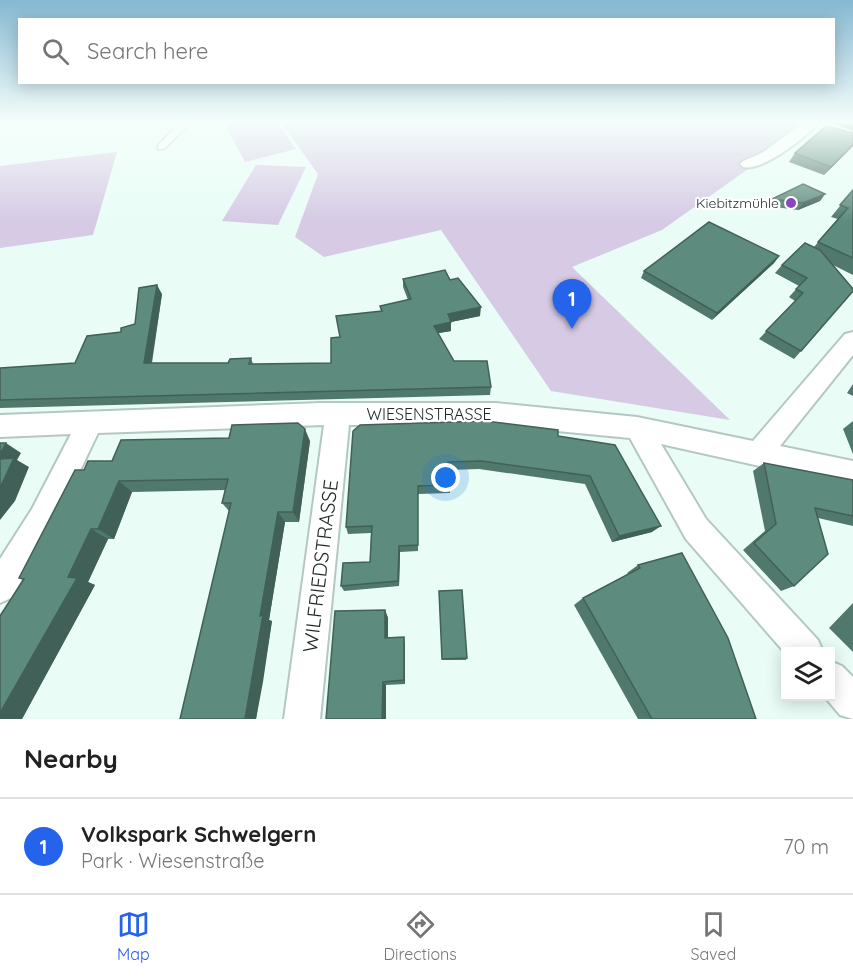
<!DOCTYPE html>
<html lang="en">
<head>
<meta charset="utf-8">
<style>
	body { margin:0; font-family:Quicksand,sans-serif; background:#f6f6f6; color:#222 }
	.controls { position:absolute; right:18px; bottom:18px; display:grid; overflow:hidden; border-radius:0px; box-shadow:0 3px 15px #0003 }
	.controls button { width:54px; height:54px; display:grid; place-items:center; padding:0; border:0; border-bottom:2px solid #e0e0e0; background:#fff; color:#222; font:30px sans-serif }
	.you { position:absolute; left:446px; top:478px; width:21px; height:21px; margin:-15px; border:4px solid #fff; border-radius:50%; background:#1a73e8; box-shadow:0 0 0 9px #1a73e833 }
	.badge { display:grid; place-items:center; width:39px; height:39px; border-radius:50%; background:#2563eb; color:#fff; font-size:20px; font-weight:700 }
	.pin { position:absolute; translate:-50% -50px; filter:drop-shadow(0 2px 3px #0008) }
	.pin::after { content:''; position:absolute; top:32px; width:21px; height:18px; background:inherit; clip-path:polygon(0 0,100% 0,50% 100%) }
	.list { margin:0; padding:0; list-style:none }
	h2 { display:flex; justify-content:space-between; align-items:center; height:78px; margin:0; padding:0 24px; font-size:26px }
	h2 small { font-size:20px; font-weight:400; color:#767676 }
	.list li { display:grid; grid-template-columns:39px 1fr auto; gap:18px; align-items:center; box-sizing:border-box; height:96px; padding:0 24px; border-top:2px solid #e0e0e0 }
	.list b { display:block; font-size:22px; white-space:nowrap }
	.list p { margin:0; font-size:20px; white-space:nowrap; color:#767676 }
	.list em { font-size:20px; font-style:normal; color:#767676 }
	.icon { flex:none; width:33px; height:33px; fill:none; stroke:currentColor; stroke-width:2; stroke-linecap:round; stroke-linejoin:round }
	.map { position:relative; flex:none; width:853px; height:719px; overflow:hidden }
	.search { position:absolute; background:#fff; box-shadow:0 3px 15px #0003; left:18px; right:18px; top:18px; height:66px; display:flex; align-items:center; gap:15px; box-sizing:border-box; padding:0 21px; border-radius:0px; color:#767676; font-size:22px }
	.sheet { height:174px; background:#fff }
	nav { display:flex; justify-content:space-around; align-items:center; box-sizing:border-box; height:84px; border-top:2px solid #e0e0e0; background:#fff; font-size:16px; color:#767676 }
	nav a { display:grid; justify-items:center; gap:3px }
	nav .on { color:#2563eb }
	.map>svg:first-child { display:block }
	.green { fill:#d6cae5 }
	.lines { fill:none; stroke-linecap:round; stroke-linejoin:round }
	.lane-casing { stroke:#b4c8c1; stroke-width:3 }
	.street-casing { stroke:#b4c8c1; stroke-width:4 }
	.lane { fill:#fff; fill-rule:evenodd }
	.street { fill:#fff; fill-rule:evenodd }
	.wall { fill:#50786c }
	.shaded-wall { fill:#416158 }
	.building { fill:#5d8b7d; stroke:#416158; stroke-width:1.5 }
	.poi-dot { fill:#8848bd; stroke:#fff; stroke-width:2 }
	.labels { text-anchor:middle; dominant-baseline:central; stroke-width:4.5; stroke-linejoin:round; paint-order:stroke }
	.far-poi-label { font-size:14px; fill:#1f2724; stroke:#fff; text-anchor:end }
	.street-label { font-size:16px; fill:#1f2724; stroke:#fff }
	.near-street-label { font-size:20px; fill:#1f2724; stroke:#fff }
</style>
</head>
<body>
<div class="map">
<svg width="853" height="719" viewBox="0 0 853 719">
	<rect width="100%" height="100%" fill="#e9fdf6"/>
	<g class="green">
		<path d="M231 121H276L296 149 245 162 224 122Z"/>
		<path d="M280 121H816L662 230 572 267 730 420 551 391 441 230 324 257 295 237 318 174Z"/>
		<path d="M117 152 93 235 0 248V166Z"/>
		<path d="M256 165 306 167 278 225 222 221Z"/>
	</g>
	<g class="lines">
		<defs>
			<path id="lane" d="M188 121H197L185 128 164 149H158V145L179 124Z"/>
			<g id="street">
				<path d="M805 121H820C808 136 762 172 743 167L740 164 743 161 762 153Z"/>
				<path d="M853 332V355L780 446 853 461V487L661 444 706 519 818 640 823 652H786V654L686 539 630 438 496 425H349L320 719H284L324 425 98 433 52 529 11 598 0 603V559L32 509 71 434 0 437V415L321 403H496L637 417 753 441 845 334Z"/>
				<path d="M830 661 842 666 853 677V719L840 715 824 696H830Z"/>
			</g>
		</defs>
		<use href="#lane" class="lane-casing"/>
		<use href="#street" class="street-casing"/>
		<use href="#lane" class="lane"/>
		<use href="#street" class="street"/>
	</g>
	<g class="wall">
		<path d="M834 121H853V131L833 123Z"/>
		<path d="M853 146 824 175 789 162 795 153Z"/>
		<path d="M853 190V275L833 265 801 351 794 359 759 339 795 301 789 297 799 286 775 273 782 265 814 247 838 219 831 217Z"/>
		<path d="M825 194 820 201 798 210 767 206 772 199Z"/>
		<path d="M779 256 774 263 712 320 641 278 644 271Z"/>
		<path d="M403 279 450 280 480 316 451 322V331L438 333 454 361 491 387 490 395 0 408V368L75 363 121 332 135 324 162 294 152 363H228L251 358 253 364 331 363 340 337 381 311 380 306 408 300 403 287Z"/>
		<path d="M853 384V396L847 393Z"/>
		<path d="M853 421V454L843 429Z"/>
		<path d="M353 431 558 436 652 532 612 542 585 484 479 469 449 470 450 485V493L418 494V551L400 552 399 586 344 591 341 586 370 562 371 533 348 534 346 527Z"/>
		<path d="M310 441 299 522H285L269 620 272 621 256 719H180L229 511 222 503 225 490 132 492 114 539H108L88 582 95 585 22 719H0L23 580 19 578 84 470 112 461Z"/>
		<path d="M764 463 853 480V526L818 518 794 586 781 591 743 550 765 531 753 471Z"/>
		<path d="M638 565 756 719H638L574 605 583 598 628 574 627 573Z"/>
		<path d="M439 591 467 658 466 660H442Z"/>
		<path d="M853 603V652L829 628Z"/>
		<path d="M385 610 388 618V638L405 644V684L386 685V719H326Z"/>
	</g>
	<g class="shaded-wall">
		<path d="M853 144V146L824 175 831 167Z"/>
		<path d="M825 194 820 201 798 210 803 203Z"/>
		<path d="M779 256 774 263 712 320 717 313Z"/>
		<path d="M157 285 162 294 150 371 144 363Z"/>
		<path d="M481 307 480 316 451 322V331L434 334V326L448 314Z"/>
		<path d="M305 429 310 441 299 522 293 512Z"/>
		<path d="M6 443 21 453 17 460 29 467 15 501 0 520V454Z"/>
		<path d="M119 481 132 492 114 539 98 529Z"/>
		<path d="M278 512 285 522 269 620 272 621 263 682 256 719H245L260 616Z"/>
		<path d="M661 526 652 532 612 542 619 536Z"/>
		<path d="M91 529 108 539 88 582 95 585 22 719H0V713Z"/>
		<path d="M399 546 400 552 399 586 398 581Z"/>
		<path d="M385 610 388 618V645L385 638Z"/>
		<path d="M404 637 405 644V684L404 680Z"/>
		<path d="M383 682 386 685V719H382Z"/>
	</g>
	<g class="building">
		<path d="M826 126 853 133V144L831 167 795 153Z"/>
		<path d="M803 184 825 194 803 203 772 199Z"/>
		<path d="M853 190V258L818 242 848 208 840 205Z"/>
		<path d="M709 222 779 256 717 313 644 271Z"/>
		<path d="M805 243 820 250 853 289V291L801 351 766 331 803 293 796 289 807 278 782 265Z"/>
		<path d="M445 270 450 280 458 278 481 307 448 314 451 322 434 326 454 361H487L491 387 0 400V368L75 363 87 336 121 332V328L135 324 139 288 157 285 144 363H228L230 359 251 358 249 364 331 363V338L340 337 336 316 382 311 380 306 411 299 403 279Z"/>
		<path d="M485 421 558 430V436L615 445 661 526 619 536 590 476 481 461 448 462 450 485 418 486V545L399 546 398 581 341 586 343 563 370 562 372 526 346 527 353 431 360 425Z"/>
		<path d="M298 423 305 429 293 512H278L260 616 263 615 245 719H180L231 503H222L228 479 119 481 98 529H91L68 577 77 578 0 713V616L24 579 19 578 75 470H84L88 461H112L121 440 229 438 232 425Z"/>
		<path d="M0 443H6L0 454Z"/>
		<path d="M14 458 0 488V459Z"/>
		<path d="M764 463 853 480V516L815 508 828 554 794 586 754 543 776 524Z"/>
		<path d="M682 553 728 638 756 719H652L583 598 640 568 638 565Z"/>
		<path d="M462 590 467 658 442 659 439 591Z"/>
		<path d="M385 610V638L404 637V680L383 682 382 719H326L335 611Z"/>
	</g>
	<linearGradient id="sky" x2="0" y2="1"><stop stop-color="#85b8d2"/><stop offset="0.55" stop-color="#f5fefb"/><stop offset="1" stop-color="#f5fefb" stop-opacity="0"/></linearGradient>
	<rect width="853" height="221" fill="url(#sky)"/>
	<circle class="poi-dot" cx="791" cy="203" r="6"/>
	<g class="labels">
		<g class="far-poi-label">
			<text x="779" y="203">Kiebitzmühle</text>
		</g>
		<g class="street-label">
			<text x="429" y="414">WIESENSTRASSE</text>
		</g>
		<g class="near-street-label">
			<text transform="translate(320 566) rotate(-83)">WILFRIEDSTRASSE</text>
		</g>
	</g>
</svg>
<div class="controls">
<button><svg class="icon" aria-label="layers" viewBox="0 0 24 24"><path d="M12 4l9 5-9 5-9-5zM3 14l9 5 9-5"/></svg></button>
</div>
<div class="you"></div>
<div class="pin badge" style="left:572px;top:329px">1</div>
<div class="search"><svg class="icon" aria-label="search" viewBox="0 0 24 24"><circle cx="10" cy="10" r="6"/><path d="M15 15l6 6"/></svg>Search here</div>
</div>
<section class="sheet">
<h2>Nearby<small></small></h2>
<ul class="list">
<li><span class="badge">1</span><div><b>Volkspark Schwelgern</b><p>Park · Wiesenstraße</p></div><em>70 m</em></li>
</ul>
</section>
<nav>
<a class="on"><svg class="icon" aria-label="map" viewBox="0 0 24 24"><path d="M3 6l6-2 6 2 6-2v14l-6 2-6-2-6 2zM9 4v14M15 6v14"/></svg>Map</a>
<a><svg class="icon" aria-label="directions" viewBox="0 0 24 24"><path d="M12 3l9 9-9 9-9-9zM9 14v-3h6M13 9l2 2-2 2"/></svg>Directions</a>
<a><svg class="icon" aria-label="saved" viewBox="0 0 24 24"><path d="M7 4h10v16l-5-4-5 4z"/></svg>Saved</a>
</nav>
</body>
</html>
